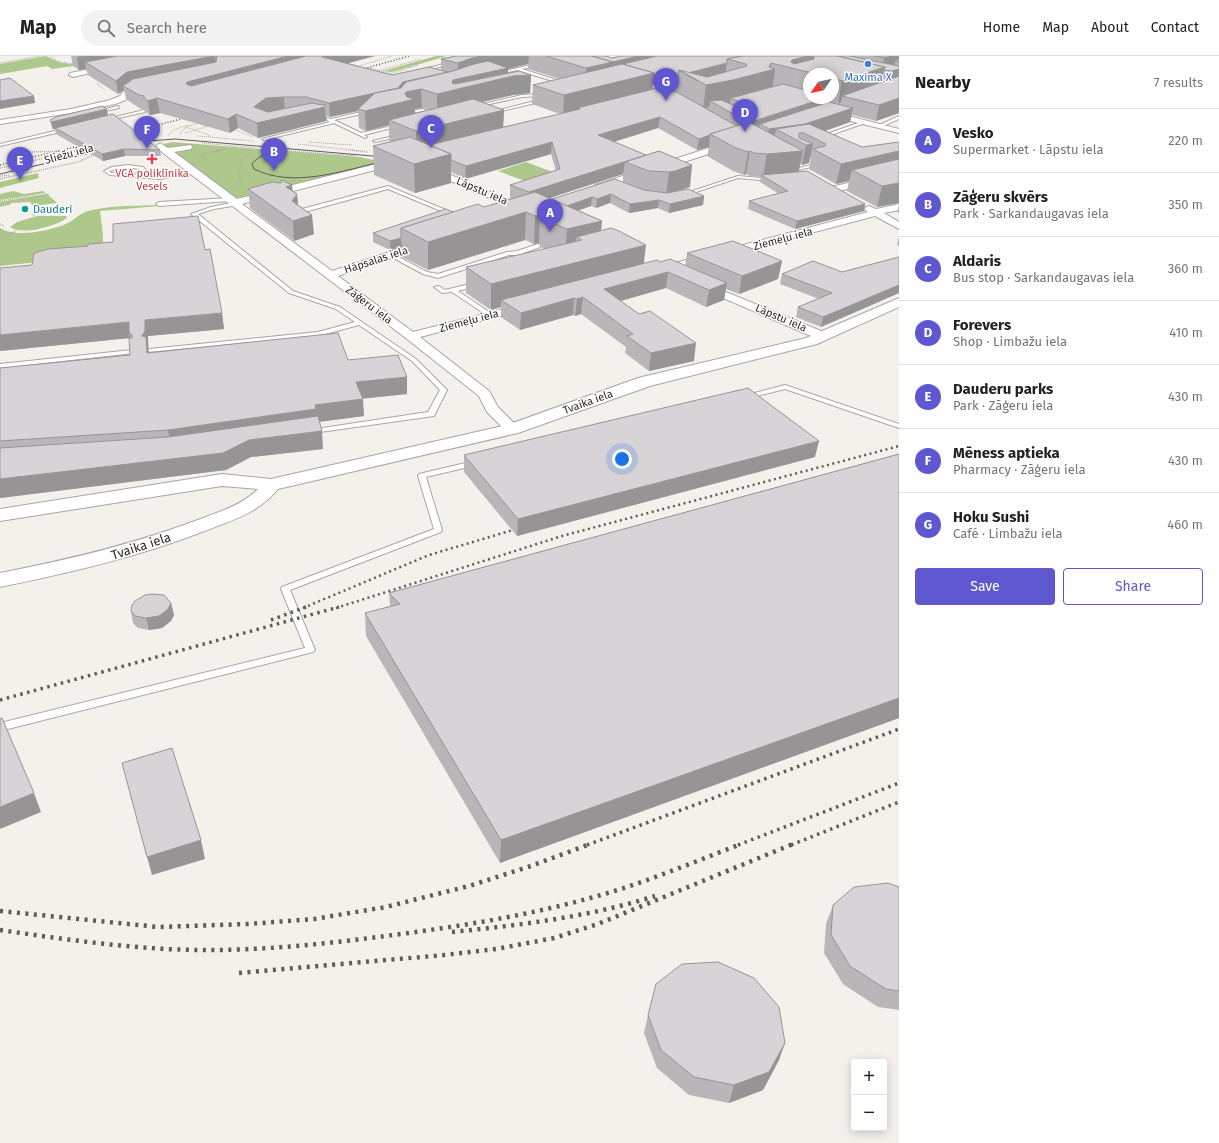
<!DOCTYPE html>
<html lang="en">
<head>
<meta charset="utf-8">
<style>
	body { margin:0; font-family:"Fira Sans",sans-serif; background:#f2f2f2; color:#202124 }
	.controls { position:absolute; right:12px; bottom:12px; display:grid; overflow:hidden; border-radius:4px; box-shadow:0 2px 10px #0003 }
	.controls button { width:36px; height:36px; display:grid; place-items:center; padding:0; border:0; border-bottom:1px solid #e0e0e0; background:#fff; color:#202124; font:20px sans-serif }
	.compass { position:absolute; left:803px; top:12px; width:36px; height:36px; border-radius:50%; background:#fff; box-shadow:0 2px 10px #0003; rotate:236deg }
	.you { position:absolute; left:622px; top:403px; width:14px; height:14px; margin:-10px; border:3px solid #fff; border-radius:50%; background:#1a73e8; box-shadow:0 0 0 6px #1a73e833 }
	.badge { display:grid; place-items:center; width:26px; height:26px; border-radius:50%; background:#5e57d0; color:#fff; font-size:13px; font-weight:700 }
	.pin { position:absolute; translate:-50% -33px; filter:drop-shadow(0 1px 2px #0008) }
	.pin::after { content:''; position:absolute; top:21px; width:14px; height:12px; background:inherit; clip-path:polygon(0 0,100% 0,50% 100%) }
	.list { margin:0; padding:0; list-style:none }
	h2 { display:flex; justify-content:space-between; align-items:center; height:52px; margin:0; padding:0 16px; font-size:17px }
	h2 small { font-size:13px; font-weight:400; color:#757577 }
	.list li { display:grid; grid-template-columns:26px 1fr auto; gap:12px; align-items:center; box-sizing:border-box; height:64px; padding:0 16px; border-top:1px solid #e0e0e0 }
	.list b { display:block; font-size:15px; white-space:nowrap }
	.list p { margin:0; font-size:13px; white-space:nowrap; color:#757577 }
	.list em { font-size:13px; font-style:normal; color:#757577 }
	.actions { display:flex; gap:8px; padding:12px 16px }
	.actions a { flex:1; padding:9px 0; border:1px solid #5e57d0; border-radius:4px; text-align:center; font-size:14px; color:#5e57d0 }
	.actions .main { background:#5e57d0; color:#fff }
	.icon { flex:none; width:22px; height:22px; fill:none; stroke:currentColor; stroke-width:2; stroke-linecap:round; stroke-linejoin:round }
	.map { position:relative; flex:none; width:899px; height:1087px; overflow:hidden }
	header { display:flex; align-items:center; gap:24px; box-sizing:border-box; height:56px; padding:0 20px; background:#fff; border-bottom:1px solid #e0e0e0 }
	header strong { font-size:19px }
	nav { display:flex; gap:22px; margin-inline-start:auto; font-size:14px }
	.search { width:280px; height:36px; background:#f2f2f2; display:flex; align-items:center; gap:10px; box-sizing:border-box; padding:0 14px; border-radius:22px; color:#757577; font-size:15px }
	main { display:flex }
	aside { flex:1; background:#fff }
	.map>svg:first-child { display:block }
	.green { fill:#aec88c }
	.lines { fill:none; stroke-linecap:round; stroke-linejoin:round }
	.service-casing { stroke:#a9a6a2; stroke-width:2 }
	.minor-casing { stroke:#a9a6a2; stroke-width:2 }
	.primary-casing { stroke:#a9a6a2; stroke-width:2 }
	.path-far1 { stroke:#aeaca8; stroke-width:1; stroke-dasharray:1 1; stroke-linecap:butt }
	.path { stroke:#aeaca8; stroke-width:1.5; stroke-dasharray:1 1; stroke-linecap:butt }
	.service { fill:#fff; fill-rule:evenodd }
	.minor { fill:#fff; fill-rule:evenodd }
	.primary { fill:#fff; fill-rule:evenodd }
	.tram { stroke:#5e5c59; stroke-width:1 }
	.rail-far3 { stroke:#5e5c59; stroke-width:1.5; stroke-dasharray:1 2; stroke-linecap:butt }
	.rail-far2 { stroke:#5e5c59; stroke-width:2.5; stroke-dasharray:2 3.5; stroke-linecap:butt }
	.rail-far1 { stroke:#5e5c59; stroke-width:3.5; stroke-dasharray:2.5 4.5; stroke-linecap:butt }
	.rail { stroke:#5e5c59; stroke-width:4.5; stroke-dasharray:3 5.5; stroke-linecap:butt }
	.wall { fill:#bab5b8; fill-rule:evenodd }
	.shaded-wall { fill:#979496 }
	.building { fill:#d8d3d6; stroke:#979496 }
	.shop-dot { fill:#3f7fe0; stroke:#fffefd; stroke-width:1.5 }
	.health-dot { fill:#e0444e; stroke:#fffefd; stroke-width:1.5 }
	.culture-dot { fill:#0f9aa8; stroke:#fffefd; stroke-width:1.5 }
	.labels { text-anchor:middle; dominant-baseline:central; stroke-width:3; stroke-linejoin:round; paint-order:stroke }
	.far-shop-label { font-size:11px; fill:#366cbe; stroke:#fffefd }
	.far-street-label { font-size:11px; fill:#2c2b29; stroke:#fffefd }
	.far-health-label { font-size:11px; fill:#be3a42; stroke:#fffefd }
	.far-culture-label { font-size:11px; fill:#0d838f; stroke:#fffefd; text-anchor:start }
	.street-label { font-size:13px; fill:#2c2b29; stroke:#fffefd }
</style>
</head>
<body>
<header>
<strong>Map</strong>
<div class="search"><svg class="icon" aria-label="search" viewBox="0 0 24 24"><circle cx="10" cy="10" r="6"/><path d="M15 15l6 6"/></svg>Search here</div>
<nav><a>Home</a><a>Map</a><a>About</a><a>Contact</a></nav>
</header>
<main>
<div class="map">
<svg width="899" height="1087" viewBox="0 0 899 1087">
	<rect width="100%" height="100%" fill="#f4f1ec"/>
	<g class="green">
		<path d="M45 0C51 1 56 6 63 7 76 9 89 3 102 6L52 13 47 10 0 18V8Z"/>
		<path d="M436 0H447L392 16 383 15Z"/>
		<path d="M172 86 359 101 374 104 382 107 237 142 233 141 163 88Z"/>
		<path d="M526 106 558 118 528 126 498 115Z"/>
		<path d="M38 117 39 122 0 132V126Z"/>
		<path d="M13 135 24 138 43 135 46 137 0 144V138Z"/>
		<path d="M47 138 57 147 33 150 30 146 12 147 9 149 0 151V146Z"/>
		<path d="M160 149V150L100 155 103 179V199L0 210V172C16 182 49 175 66 168 77 163 78 157 92 154 114 149 138 150 160 149Z"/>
		<path d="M37 160H66L67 162C56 170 22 180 10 171L17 166Z"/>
	</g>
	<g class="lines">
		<defs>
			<g id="service">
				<path d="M452 6 453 8 430 13 428 12Z"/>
				<path d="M540 7 541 9 522 13 566 27V29L517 14 498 18 496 17Z"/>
				<path d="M545 38 546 40 522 41 476 51 474 50 522 39Z"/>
				<path d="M543 43 544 45 493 57 491 56Z"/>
				<path d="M118 50 119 52 96 57 94 56Z"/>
				<path d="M422 53 437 58 438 59 436 60 422 55 413 57 415 59 413 60 407 56Z"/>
				<path d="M144 54 145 56 105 65 103 64Z"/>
				<path d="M370 54 371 56 334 64 361 77 401 68 403 69 364 79 367 81 365 82 334 67 264 84 262 83 330 66 327 64V62L331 63Z"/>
				<path d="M899 60V63L881 71 877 70Z"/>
				<path d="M864 65 868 66 822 82 818 81Z"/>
				<path d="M67 72 69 74 0 90V88Z"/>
				<path d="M401 78 403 80 375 86 373 85Z"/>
				<path d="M815 107 821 109 797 114 795 113 815 108Z"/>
				<path d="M128 109 143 111 152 120 160 121 195 115 197 116 160 123 110 119 104 115 112 111ZM133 112 139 113 146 119 111 117 109 115 118 113Z"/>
				<path d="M738 120 772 123 774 124 772 125 738 122 684 140 680 139Z"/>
				<path d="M388 130 458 159 453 160 388 133 301 157 292 152 295 150 302 153Z"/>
				<path d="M231 142 232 143 229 145 159 150 156 148 159 146Z"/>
				<path d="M236 146 238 147V149L214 153 198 158 293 235 340 251 416 303 447 334 434 360 306 378 305 376 309 374 428 356 440 334 412 305 359 269 318 280 147 296V294L149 293 318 276 355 266 336 253 289 237 191 158 211 151Z"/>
				<path d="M538 188 540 189V191L518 199H509L438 222 423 218 388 199 393 198 427 216 438 218 507 196 517 195Z"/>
				<path d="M478 226 481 228 480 229 458 235 492 258V260H488L452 236 442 237 434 231 439 230 445 234Z"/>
				<path d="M132 294 134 295V297L0 312V308Z"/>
				<path d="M785 329 899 368V372L785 333 745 343 742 341 743 340Z"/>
				<path d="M474 405H477V409L426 421 442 474 441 476 290 534 315 594 313 596 0 675V667L305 592 281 533 282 531 434 473 418 420 419 418Z"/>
			</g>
			<g id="minor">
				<path d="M110 9 112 10V12L73 21 69 19 70 17Z"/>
				<path d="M145 28H148V32L132 36 126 44 115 48 71 57 0 68V64L71 53 110 44 120 40 126 32Z"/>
				<path d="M826 55H829L899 73V77L826 59Z"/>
				<path d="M730 85 733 86 734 88 733 90 601 133 598 134 593 131 595 129Z"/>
				<path d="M160 87 168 92 191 89 192 91 191 93 174 96 237 143 396 103 399 104 400 106 399 108 242 148 332 215 420 186H428L429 188 428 190 338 220 413 276 523 248 527 249 529 251 527 253 420 281 489 335 498 351 517 370 519 373 517 376 512 377 507 376 487 356 479 340 407 283 163 97 156 90Z"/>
				<path d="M430 110 528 152 530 154 528 156H522L427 115 426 113Z"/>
				<path d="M899 115V121L834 136 829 133 831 131Z"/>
				<path d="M899 148V154L884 157 899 166V173L875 160 660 217 655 214 656 212 868 156 864 153 866 151 869 150 876 153Z"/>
				<path d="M704 227 826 277 828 280 826 283H818L700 232 698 230 700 228Z"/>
			</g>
			<path id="primary" d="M899 242V251L817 288 650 330 518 377 278 433C259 457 230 465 202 476 137 501 69 517 0 531V517C67 504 131 489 195 465 216 457 241 450 258 433L222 430 0 465V453L222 418 271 423 507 369 638 322 806 282Z"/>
		</defs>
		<use href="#service" class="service-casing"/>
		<use href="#minor" class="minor-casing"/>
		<use href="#primary" class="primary-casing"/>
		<g class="path-far1">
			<path d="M50 0 60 6 68 7"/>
			<path d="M0 7 40 0"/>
			<path d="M356 11 392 0"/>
			<path d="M366 14 370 12 390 17"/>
			<path d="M375 16 421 3"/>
			<path d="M387 19 418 9"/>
			<path d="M99 28H97L105 34"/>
			<path d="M186 71 209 79V81"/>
			<path d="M233 73 253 81"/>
			<path d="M185 77 209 70"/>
			<path d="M168 79 174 74 188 69"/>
			<path d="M181 79 180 77 186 71 199 67"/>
			<path d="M198 80 253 85"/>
			<path d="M309 86 352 89"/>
			<path d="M202 87 256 92"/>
			<path d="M298 88 359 95"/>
			<path d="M275 94 288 95"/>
			<path d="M76 95 85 93"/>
			<path d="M217 95 236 91"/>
			<path d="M252 95 254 93"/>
		</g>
		<g class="path">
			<path d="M275 94 356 100"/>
			<path d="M350 94 368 96"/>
			<path d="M28 96 69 95"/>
			<path d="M199 98 214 109V111"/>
			<path d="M202 98 222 94"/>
			<path d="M0 112 81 94"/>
			<path d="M0 120 10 119"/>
			<path d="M0 123 78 106 96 98"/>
			<path d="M241 131C237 114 239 105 253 94"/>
			<path d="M0 145 49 138"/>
			<path d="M32 158 34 160"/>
			<path d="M0 168 4 170"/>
			<path d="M0 183 16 175"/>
		</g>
		<use href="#service" class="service"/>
		<use href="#minor" class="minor"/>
		<use href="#primary" class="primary"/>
		<g class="tram">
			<path d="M659 35 688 27"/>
			<path d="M136 86 175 83 384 101"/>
			<path d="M279 95C269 97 259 99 252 108L254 113C294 133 344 114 385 105"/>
			<path d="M0 118 99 95"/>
		</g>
		<g class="rail-far3">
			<path d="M356 15 409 0"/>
			<path d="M124 78 192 60"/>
			<path d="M0 109 87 88"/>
		</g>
		<g class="rail-far2">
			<path d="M303 552 429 499 513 474"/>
			<path d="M336 552 562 480 899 390"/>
		</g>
		<g class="rail-far1">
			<path d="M271 564 306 551"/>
			<path d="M0 644 339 551"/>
			<path d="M587 789 899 673"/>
			<path d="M738 789 899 727"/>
			<path d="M791 789 899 746"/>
		</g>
		<g class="rail">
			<path d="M0 855 158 871 248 868 314 863 386 851 469 830 531 810 590 788"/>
			<path d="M0 874C55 882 111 890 166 893 242 897 318 889 393 879 471 869 549 856 624 832 663 819 702 803 741 788"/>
			<path d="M452 876C521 869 589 861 655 840"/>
			<path d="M239 917 444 899 496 893 554 882 598 868 793 788"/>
		</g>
	</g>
	<g class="wall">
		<path d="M71 0H375L347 7 392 19 441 14V3L456 0H606L612 2 621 0H899V57L876 65 852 59 850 66 825 75 862 91 899 86 877 151 847 135 849 125 836 128 809 113 811 102H810L809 107 802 109 800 108 799 116 865 148 864 155 795 173 748 153 749 145 779 138 760 126 761 121 750 120 746 118 744 119 733 115 707 100 709 91 697 94 658 72 614 86 646 99 659 95 690 131 682 134 704 140 703 149 669 157 658 152 629 157 610 147 596 152 591 150 578 154 602 165 601 175 644 207 660 206 685 210 687 197 782 205 778 223 739 238 726 233 724 244 706 251 666 232 621 245 694 305 649 315 625 297 626 291 581 258 575 260 573 259 520 274 501 261V251L491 254 466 237V211L545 193 541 191 539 187 534 188 525 184 428 214 402 201V191L390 194 373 186V177L453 156 484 151 512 142H510V129L556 115 551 98 465 123 451 116V127L415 137 374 119 373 90 392 86 389 85V69L366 75 359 72 358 55 330 61 326 60V65L258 82 238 72 230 77 160 57 150 59 146 56V54L141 53 126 43 124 34 118 38 88 19 86 13 79 14 73 10ZM528 8V13L560 23 533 29 532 48 560 58 503 71 504 54 481 46 513 39 530 37 531 19 508 17V13ZM809 18H833V42H809ZM653 29 661 31 653 33ZM677 30 676 35 669 32ZM830 46 838 48 841 47V49ZM422 52 429 54 415 57V53ZM623 118V126L552 143 550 142Z"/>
		<path d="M108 60 160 94 161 100H125L103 105 56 78 55 73H53L52 72 50 64Z"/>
		<path d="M292 129 293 135 297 138 298 149 314 178 294 185 250 152 248 133Z"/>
		<path d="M899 149V157L897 156Z"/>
		<path d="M899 180V190L897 189Z"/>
		<path d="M899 201V237L821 271 796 261 798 251 819 243 780 228 782 218 842 216Z"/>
		<path d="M222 257 224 273 148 280 149 297 348 304 407 321V338L362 343 364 360 319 366 323 393 251 401 226 414 0 442V312L130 299V282L0 295Z"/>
		<path d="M899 398V662L500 807 366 580 365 557 390 550 389 537Z"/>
		<path d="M464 399 815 401 517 480 464 416Z"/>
		<path d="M171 547 174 559 171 565 162 572 149 574 138 572 133 567 131 555Z"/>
		<path d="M899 831V954L878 951 843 928 824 897 826 868 833 849Z"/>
		<path d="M648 959 779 1004 763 1034 729 1047 689 1039 657 1012 644 977Z"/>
	</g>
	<g class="shaded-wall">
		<path d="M83 0H146L85 6 86 13 79 14 77 1Z"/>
		<path d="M214 0H215L217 12 123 30 124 34 118 38 116 25 127 16Z"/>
		<path d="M288 0H319L189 40 186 28 187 26Z"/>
		<path d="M326 0H375L323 14 322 1Z"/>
		<path d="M482 0H529L528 8 508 13V22L513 20 531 19 530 37 513 39 437 56V38L453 24 458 23V7L472 2Z"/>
		<path d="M638 0H677L585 30 586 12Z"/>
		<path d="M769 0H814L811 17 771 7 770 14 775 13 772 36 731 42 730 47 710 45 709 51 703 53 706 29 747 10 746 8Z"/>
		<path d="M892 0H899V6L895 5 893 14H884L879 34 842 40 841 47 838 48 842 25 882 12 884 2Z"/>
		<path d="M727 7 725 18 697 25 684 18Z"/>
		<path d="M899 13V26L889 31 892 15Z"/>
		<path d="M448 16 449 29 421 33 422 52 415 53V62L389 64V69L366 75 365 55 358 53V55L330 61 329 47 403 26Z"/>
		<path d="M654 17 652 36 580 53 577 52V55L563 59 564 39Z"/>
		<path d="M678 19 677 30 666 32 667 22Z"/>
		<path d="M34 40 35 47 0 53V45Z"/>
		<path d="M284 41 285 54 268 57 254 51 255 50 266 42Z"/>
		<path d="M157 42 160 57 150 59 148 45Z"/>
		<path d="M825 42H830L829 51 760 68 759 74 749 67Z"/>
		<path d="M899 42V57L876 65 879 49Z"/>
		<path d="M325 51 326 65 258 82 257 67Z"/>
		<path d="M853 52 850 66 811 80 804 77H799L776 73 773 87 766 88 769 73Z"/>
		<path d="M107 53 108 61 55 72V73H53L51 66Z"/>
		<path d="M504 54 503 74 416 96V75Z"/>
		<path d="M236 58 238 72 230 77 228 63Z"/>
		<path d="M660 61 658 72 597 91 598 79Z"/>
		<path d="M710 79 709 91 697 94 699 83Z"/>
		<path d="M552 86 551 98 465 123 466 110Z"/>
		<path d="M813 88 809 107 802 109 806 89Z"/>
		<path d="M124 93 125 100 103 105 102 98Z"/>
		<path d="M750 95 746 118 744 119 748 96Z"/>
		<path d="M803 95 798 118 763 120 767 98Z"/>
		<path d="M899 95V114H852L849 125 836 128 841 108Z"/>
		<path d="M451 98V127L415 137 414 108Z"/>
		<path d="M625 106 623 118 528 149 529 136Z"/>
		<path d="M692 109 690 131 666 138 669 116Z"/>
		<path d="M899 127V147L877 151 882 130Z"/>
		<path d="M292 129 293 144 297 138 299 157 312 159 314 178 294 185 293 165 286 131Z"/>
		<path d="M611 138 610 147 596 152 597 143Z"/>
		<path d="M704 140 703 149 669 157 670 148Z"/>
		<path d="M592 141 591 150 557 162V153Z"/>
		<path d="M659 144 658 152 629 157 630 148Z"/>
		<path d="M865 148 864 155 795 173 797 165Z"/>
		<path d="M526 156 525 184 428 214V186Z"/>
		<path d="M540 159 539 187 534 188 535 160Z"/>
		<path d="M602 165 599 192 576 181 575 199 565 201 567 173Z"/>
		<path d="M401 182 402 191 390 194V185Z"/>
		<path d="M646 189 643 214 501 244V251L491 254V228Z"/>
		<path d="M782 205 778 223 739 238 742 220Z"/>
		<path d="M668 216 666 232 602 250 604 233Z"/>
		<path d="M727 227 724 244 706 251 709 234Z"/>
		<path d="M899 229V237L821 271 823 261Z"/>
		<path d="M583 241 581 258 575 260 577 243Z"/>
		<path d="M574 242 573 259 520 274 521 257Z"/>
		<path d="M222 257 224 273 148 280V292L150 313 142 280 145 264Z"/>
		<path d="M129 266V276L130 282 0 295V279Z"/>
		<path d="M696 287 694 305 649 315 651 297Z"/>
		<path d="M407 321V338L357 343 356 326Z"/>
		<path d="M363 343 364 360 317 366 171 392 168 374 315 349Z"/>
		<path d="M322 375 323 393 251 401 226 414 0 442V423L249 384Z"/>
		<path d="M819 385 815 401 517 480 518 463Z"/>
		<path d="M171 547 174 559 171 565 162 572 149 574 146 562Z"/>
		<path d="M899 642V662L500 807 501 784Z"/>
		<path d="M34 737 41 756 0 773V751Z"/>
		<path d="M201 784 205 803 152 819 147 801Z"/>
		<path d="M785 987 779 1004 763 1034 729 1047 734 1029Z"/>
	</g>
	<g class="building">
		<path d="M117 0H214L127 16 116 25 85 6Z"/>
		<path d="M216 0H288L187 26 186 28 191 30 306 0H326L322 1 392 19 429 11 448 16 403 26 398 32 329 47 306 41H284L266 42 255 50 254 51 268 56 312 47 322 49 325 48V51L257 67 236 58 228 63 157 42 148 45 144 42V40L139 39 123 30 133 23 216 6 217 1Z"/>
		<path d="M456 0H482L472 2 458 7 441 3Z"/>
		<path d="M546 0H592L613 6 586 12Z"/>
		<path d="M592 0H606L612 2 621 0H638L613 6Z"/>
		<path d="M657 0H743L727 3V7L688 17 679 14 678 19 667 22 654 18V17L623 8Z"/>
		<path d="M743 0H808L792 4 791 6 794 8 814 3V0H837L885 11 842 25 833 22V18H816L771 7 769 11 775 13 733 24 706 29 679 14 707 21 747 10 746 8 727 3Z"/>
		<path d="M842 0H849L899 10V13L892 15 884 14 885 11 842 1Z"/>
		<path d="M874 0H892L884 2Z"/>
		<path d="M899 3V6L895 5Z"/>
		<path d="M488 5 508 12 453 24 452 27 455 28 519 15 531 19 513 20 437 38 421 33 406 36 405 38 407 41 415 43 365 55 358 53 375 37 401 32 406 26 453 15 474 8Z"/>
		<path d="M622 8 654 17 564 39 533 29Z"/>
		<path d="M899 20V42L879 49 842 40Z"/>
		<path d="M10 22 34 40 0 45V24Z"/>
		<path d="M783 28 809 35V42H825L751 66H748L710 45 721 44 750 56 753 54 752 52 731 42Z"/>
		<path d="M666 30 737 70 710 78V79L699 83 660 61 598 79 646 99 529 136 510 129 560 113 552 86 466 110 451 104V98L429 89 580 53 577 52Z"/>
		<path d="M473 43 504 54 416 75 389 64Z"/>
		<path d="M829 46 853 52 805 68 769 73 760 68Z"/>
		<path d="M102 50 107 53 51 66 50 64 56 61Z"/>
		<path d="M113 58 160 94 124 93 102 98 55 72Z"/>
		<path d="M749 66 803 95 767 98 754 97 750 95 748 96 736 92 710 78Z"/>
		<path d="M809 68 862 91 899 86V95L841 108 813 93 825 90 826 88 804 77H799V82L813 88 806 89 776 73Z"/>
		<path d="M410 81 451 98 414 108 373 90Z"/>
		<path d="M659 95 692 109 678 114H680L669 116 649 115 625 106Z"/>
		<path d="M899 103V127L882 130 852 114Z"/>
		<path d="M807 115 865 148 797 165 749 145 788 135 761 119Z"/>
		<path d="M615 123 644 134 667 137 688 133 704 140 670 148 659 144 630 148 611 138 597 143 592 141 567 150 552 143Z"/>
		<path d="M281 124 292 129 286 131 297 138 292 145 312 159 293 165 248 133 272 126 281 127Z"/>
		<path d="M535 136 602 165 567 173 543 163 540 159 535 160 526 156 428 186 401 172 478 148 484 151Z"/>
		<path d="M446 153 453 156 401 172V182L390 185 373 177Z"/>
		<path d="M198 160 205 194 210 193 222 257 145 264V275L142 280 146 281 147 297 338 277 348 304 398 299 407 321 356 326 363 343 315 349 316 353 168 374 0 385V312L130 299 129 282H132V279L129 276V266L0 279V212L32 209 34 197 48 193 88 190V188L113 186V168Z"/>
		<path d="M611 172 619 175 646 189 491 228 466 211 582 184 576 181Z"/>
		<path d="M733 185 782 205 742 220 687 197Z"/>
		<path d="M899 201V229L823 261 798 251 832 237 782 218 813 205 842 216Z"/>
		<path d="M670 203 727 227 709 234 668 216 604 233 639 258 650 255 696 287 651 297 627 280 633 278 583 241 577 243 574 242 521 257 501 244 657 204 660 206Z"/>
		<path d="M748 332 819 385 518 463 464 399Z"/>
		<path d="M318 360 322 375 249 384 223 397 0 423V392L168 381Z"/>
		<path d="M899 398V642L501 784 365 557 400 548 389 537Z"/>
		<path d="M152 538 164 539 171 547 168 553 159 560 146 562 135 560 131 555 132 549 135 545 145 539Z"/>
		<path d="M2 662 34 737 0 751V663Z"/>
		<path d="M172 692 201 784 147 801 122 707Z"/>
		<path d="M888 827 899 831V935L886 933 850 910 831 879 833 849 854 831Z"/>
		<path d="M718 906 754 922 779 951 785 987 769 1016 734 1029 694 1021 661 994 648 959 656 928 682 908Z"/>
	</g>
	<circle class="shop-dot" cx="868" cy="8" r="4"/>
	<path class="health-dot" d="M150 97h4v4h4v4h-4v4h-4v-4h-4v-4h4z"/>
	<circle class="culture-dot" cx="25" cy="153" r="4"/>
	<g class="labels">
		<g class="far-shop-label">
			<text x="868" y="21">Maxima X</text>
		</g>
		<g class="far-street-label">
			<text transform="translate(69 98) rotate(-15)">Sliežu iela</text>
			<text transform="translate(482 135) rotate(23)">Lāpstu iela</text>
			<text transform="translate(783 183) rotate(-15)">Ziemeļu iela</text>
			<text transform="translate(376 204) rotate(-18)">Hāpsalas iela</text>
			<text transform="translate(369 249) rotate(37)">Zāģeru iela</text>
			<text transform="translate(781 262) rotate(23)">Lāpstu iela</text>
			<text transform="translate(469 265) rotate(-15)">Ziemeļu iela</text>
			<text transform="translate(588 346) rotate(-20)">Tvaika iela</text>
		</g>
		<g class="far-health-label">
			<text x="152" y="117">VCA poliklīnika<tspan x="152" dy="13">Vesels</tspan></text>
		</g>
		<g class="far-culture-label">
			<text x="33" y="153">Dauderi</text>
		</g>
		<g class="street-label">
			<text transform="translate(141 490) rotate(-18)">Tvaika iela</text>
		</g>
	</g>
</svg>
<div class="controls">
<button>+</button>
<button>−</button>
</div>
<svg class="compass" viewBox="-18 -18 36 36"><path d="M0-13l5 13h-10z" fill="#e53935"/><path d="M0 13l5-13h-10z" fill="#757577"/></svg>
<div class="you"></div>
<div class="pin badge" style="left:550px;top:176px">A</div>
<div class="pin badge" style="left:274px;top:115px">B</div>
<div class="pin badge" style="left:431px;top:92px">C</div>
<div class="pin badge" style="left:745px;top:76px">D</div>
<div class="pin badge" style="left:20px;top:124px">E</div>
<div class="pin badge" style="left:147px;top:93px">F</div>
<div class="pin badge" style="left:666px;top:45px">G</div>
</div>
<aside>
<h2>Nearby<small>7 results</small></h2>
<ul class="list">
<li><span class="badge">A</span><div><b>Vesko</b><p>Supermarket · Lāpstu iela</p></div><em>220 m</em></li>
<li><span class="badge">B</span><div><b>Zāģeru skvērs</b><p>Park · Sarkandaugavas iela</p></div><em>350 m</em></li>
<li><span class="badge">C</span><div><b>Aldaris</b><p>Bus stop · Sarkandaugavas iela</p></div><em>360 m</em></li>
<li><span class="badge">D</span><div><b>Forevers</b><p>Shop · Limbažu iela</p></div><em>410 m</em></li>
<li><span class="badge">E</span><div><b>Dauderu parks</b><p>Park · Zāģeru iela</p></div><em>430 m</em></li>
<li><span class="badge">F</span><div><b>Mēness aptieka</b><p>Pharmacy · Zāģeru iela</p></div><em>430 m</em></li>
<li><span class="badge">G</span><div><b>Hoku Sushi</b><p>Café · Limbažu iela</p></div><em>460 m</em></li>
</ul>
<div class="actions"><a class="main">Save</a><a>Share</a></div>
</aside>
</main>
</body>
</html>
